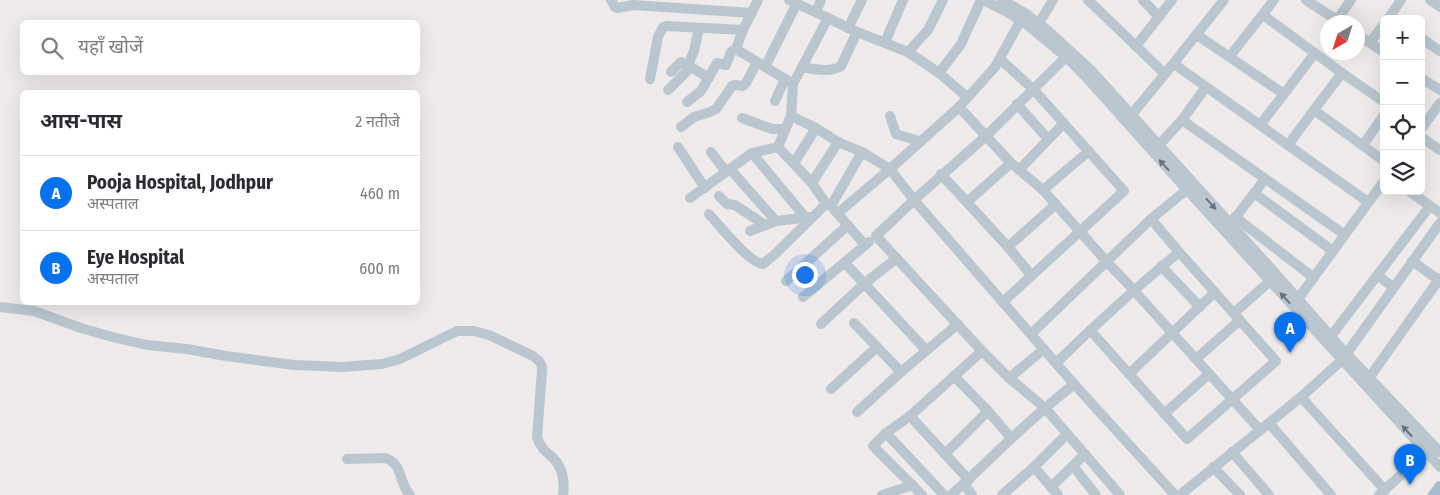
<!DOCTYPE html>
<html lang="hi">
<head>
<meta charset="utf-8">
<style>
	body { margin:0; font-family:"Fira Sans Condensed","Noto Sans Devanagari",sans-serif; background:#f2f2f3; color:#2b2b33 }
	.controls { position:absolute; right:15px; top:15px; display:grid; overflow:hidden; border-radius:8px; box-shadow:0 5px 20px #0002 }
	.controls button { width:45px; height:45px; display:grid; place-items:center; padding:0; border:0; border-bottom:1px solid #e1e1e2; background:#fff; color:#2b2b33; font:25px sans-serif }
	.compass { position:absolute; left:1320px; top:15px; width:45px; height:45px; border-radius:50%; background:#fff; box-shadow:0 5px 20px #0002; rotate:219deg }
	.you { position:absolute; left:804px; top:274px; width:18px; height:18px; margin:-12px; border:4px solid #fff; border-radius:50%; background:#1a73e8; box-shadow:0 0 0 8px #1a73e833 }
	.badge { display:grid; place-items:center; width:32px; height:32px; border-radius:50%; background:#0471ef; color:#fff; font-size:16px; font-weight:700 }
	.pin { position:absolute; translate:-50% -41px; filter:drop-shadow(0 1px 2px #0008) }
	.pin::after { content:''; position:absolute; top:26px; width:18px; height:15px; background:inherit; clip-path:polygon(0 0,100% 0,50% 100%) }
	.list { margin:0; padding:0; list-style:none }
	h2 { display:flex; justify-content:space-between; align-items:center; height:65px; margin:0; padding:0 20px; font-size:21px }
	h2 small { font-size:16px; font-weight:400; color:#7c7c81 }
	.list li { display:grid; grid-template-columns:32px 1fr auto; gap:15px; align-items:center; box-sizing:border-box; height:75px; padding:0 20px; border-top:1px solid #e1e1e2 }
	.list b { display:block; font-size:19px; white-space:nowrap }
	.list p { margin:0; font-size:16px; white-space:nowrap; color:#7c7c81 }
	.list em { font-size:16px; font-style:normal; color:#7c7c81 }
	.icon { flex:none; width:28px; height:28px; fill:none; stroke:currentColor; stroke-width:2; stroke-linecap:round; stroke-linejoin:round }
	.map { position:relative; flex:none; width:1440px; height:495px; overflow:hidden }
	.search { position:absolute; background:#fff; box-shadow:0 5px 20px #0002; left:20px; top:20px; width:400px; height:55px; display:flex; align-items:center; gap:12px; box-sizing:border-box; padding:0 18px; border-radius:8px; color:#7c7c81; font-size:19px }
	.panel { position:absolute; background:#fff; box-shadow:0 5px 20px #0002; left:20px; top:90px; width:400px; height:215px; border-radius:8px }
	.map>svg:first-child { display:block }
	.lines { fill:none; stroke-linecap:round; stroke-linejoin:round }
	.minor { stroke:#bac7d0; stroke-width:10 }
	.major { stroke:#a7bcce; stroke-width:12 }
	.oneway { fill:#66737e }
</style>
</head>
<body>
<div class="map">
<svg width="1440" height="495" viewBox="0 0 1440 495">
	<rect width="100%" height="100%" fill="#efebeb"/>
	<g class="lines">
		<g class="minor">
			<path d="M611 0 615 7 618 8 633 5 752 13"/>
			<path d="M758 0 743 30 736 49 793 84"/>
			<path d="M789 0 828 18"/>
			<path d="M983 0 1007 12 1026 24 1066 57 1085 76 1187 190 1440 467"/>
			<path d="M1002 0 1025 13 1046 29 1091 70 1277 275 1341 348 1440 452"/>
			<path d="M1088 0 1165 74"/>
			<path d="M1143 0 1159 17"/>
			<path d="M1306 0 1340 22"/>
			<path d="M1430 0 1440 7"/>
			<path d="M816 12 821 0"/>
			<path d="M1263 15 1342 73 1314 110"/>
			<path d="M1388 19 1401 0"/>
			<path d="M1337 20 1351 0"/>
			<path d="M1039 23 1053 0"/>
			<path d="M848 28 862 0"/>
			<path d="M1197 35 1284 94 1260 125"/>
			<path d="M1358 35 1384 52"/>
			<path d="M1421 38 1440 51"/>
			<path d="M885 42 903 0"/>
			<path d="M1370 43 1384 24"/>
			<path d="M1136 46 1172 0"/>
			<path d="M908 52 928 30 943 0"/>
			<path d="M1230 56 1274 0"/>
			<path d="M1066 57 986 136 914 200 1074 384 1175 495"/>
			<path d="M1000 59 1034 90 1124 191 1003 302"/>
			<path d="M1174 64 1368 202"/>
			<path d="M688 65 694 51 699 28"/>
			<path d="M765 67 797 3"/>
			<path d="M802 67C814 69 830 73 841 66L857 32"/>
			<path d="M671 72 681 62 691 67 709 78"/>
			<path d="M939 73 961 44 981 0"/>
			<path d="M1342 73 1384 102"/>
			<path d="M1421 78 1440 90"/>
			<path d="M650 79 658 37 663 27 667 26 743 30"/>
			<path d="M668 90 691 67"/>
			<path d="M1284 94 1315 53"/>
			<path d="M967 97 939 73 908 52 857 32 828 18 793 84 791 116 816 128 838 142 862 152 890 169 914 200 876 236 982 351 1009 378 1045 408 1120 495"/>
			<path d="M775 101 785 79"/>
			<path d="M687 102 701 91 717 63 726 65 731 52 736 49"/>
			<path d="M1017 104 1048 139"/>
			<path d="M959 107 1011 163 1043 190 1107 262 1129 285 1260 430"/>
			<path d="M791 116 778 147 812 183 826 204 831 206 865 245"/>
			<path d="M890 116 896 134 919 141"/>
			<path d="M742 118 772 129H785"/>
			<path d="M1128 119 1165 74 1224 0"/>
			<path d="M1182 120 1206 87"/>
			<path d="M681 127 694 117 710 112 716 109 732 86 735 85 743 86 746 83 757 62"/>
			<path d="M1421 129 1440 103"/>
			<path d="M1421 137 1440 150"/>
			<path d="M1159 145 1182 120 1345 235"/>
			<path d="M1288 145 1314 110 1384 161"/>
			<path d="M1363 145 1384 115"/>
			<path d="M678 147 705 188"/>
			<path d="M711 152 726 172"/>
			<path d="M752 153 805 217"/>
			<path d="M794 163 816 128"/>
			<path d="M730 169 776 221"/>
			<path d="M1019 170 1064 123"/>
			<path d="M941 174 1008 247 1031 275"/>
			<path d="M812 183 838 142"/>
			<path d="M1043 190 1089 151"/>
			<path d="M1409 191 1440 213"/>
			<path d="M1254 193 1333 251"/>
			<path d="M719 196 727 204 735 205 765 225"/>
			<path d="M690 198 752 153 778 147"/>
			<path d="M967 202 1011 163"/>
			<path d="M831 206 862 152"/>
			<path d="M838 213 890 169 959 107 995 67 1023 16"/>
			<path d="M709 214C719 225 749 263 763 264L774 255 826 204"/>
			<path d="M1235 217 1314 278"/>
			<path d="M1151 219 1179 252"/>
			<path d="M1232 222 1265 179"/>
			<path d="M750 231 776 221 809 217"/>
			<path d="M1008 247 1056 204"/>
			<path d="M1412 261 1440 281"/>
			<path d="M845 263 926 350"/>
			<path d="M1161 266 1200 307"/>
			<path d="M1377 275 1393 287"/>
			<path d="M786 281 848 225"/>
			<path d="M803 297 869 242"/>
			<path d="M1298 299 1384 181"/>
			<path d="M0 307 34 311 81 328 112 337 147 345 187 349 226 356 294 365 342 367 382 364 400 359 457 331H474L489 335 533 356 539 361 542 366V371L537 437C540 447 545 451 552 457 563 467 565 480 563 495"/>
			<path d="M1234 313 1270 281"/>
			<path d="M854 323 901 372"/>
			<path d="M821 324 865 283 897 258"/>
			<path d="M1031 334 1151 219 1190 187"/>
			<path d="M1331 336 1430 206"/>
			<path d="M1196 359 1240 320"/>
			<path d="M1056 363C1096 324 1137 287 1179 252L1276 361 1187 439 1090 330"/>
			<path d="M1129 374 1215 292"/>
			<path d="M954 376 988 411 1011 438"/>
			<path d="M1009 378 1044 349"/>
			<path d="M1369 378 1440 278"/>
			<path d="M831 389 877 347"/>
			<path d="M1301 397 1385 490"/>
			<path d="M857 412 901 372 958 324"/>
			<path d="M1164 414 1209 374"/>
			<path d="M910 416 969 480"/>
			<path d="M1269 423 1331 495"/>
			<path d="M886 433 944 495"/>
			<path d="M1232 452 1269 495"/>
			<path d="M945 454 988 411"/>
			<path d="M347 459 385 458C404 464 398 483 410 495"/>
			<path d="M1073 466 1096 495"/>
			<path d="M1034 467 1058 495"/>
			<path d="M1213 467 1240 495"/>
			<path d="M964 484 972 495"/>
			<path d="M1051 487 1085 454"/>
			<path d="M882 495 913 485"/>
			<path d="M922 495 873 446 886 433 910 416 982 351"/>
			<path d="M951 495C973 476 992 456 1013 437 1033 418 1053 401 1074 384"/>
			<path d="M1002 495 1034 467 1067 434"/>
			<path d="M1180 495 1301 397 1342 360 1440 223"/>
			<path d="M1379 495 1426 452"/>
		</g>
		<path class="major" d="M1434 495 1440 487"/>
	</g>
	<defs><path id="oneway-solid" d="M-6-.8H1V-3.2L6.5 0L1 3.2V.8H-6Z" transform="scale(1.25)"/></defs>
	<g class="oneway">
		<use href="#oneway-solid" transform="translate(1164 165) rotate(-132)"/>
		<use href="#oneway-solid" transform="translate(1211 204) rotate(48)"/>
		<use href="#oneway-solid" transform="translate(1285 298) rotate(-132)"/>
		<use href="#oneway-solid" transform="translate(1407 431) rotate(-133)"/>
	</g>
</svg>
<div class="controls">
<button>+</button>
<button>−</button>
<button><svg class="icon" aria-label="locate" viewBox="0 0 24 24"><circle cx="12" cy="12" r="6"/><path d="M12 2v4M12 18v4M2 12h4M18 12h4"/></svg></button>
<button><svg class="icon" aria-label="layers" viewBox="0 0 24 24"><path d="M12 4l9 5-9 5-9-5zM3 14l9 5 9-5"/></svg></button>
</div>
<svg class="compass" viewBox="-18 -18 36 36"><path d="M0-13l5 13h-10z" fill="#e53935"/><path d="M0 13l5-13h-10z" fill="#7c7c81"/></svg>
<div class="you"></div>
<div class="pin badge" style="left:1290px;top:353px">A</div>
<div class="pin badge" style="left:1410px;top:485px">B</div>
<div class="search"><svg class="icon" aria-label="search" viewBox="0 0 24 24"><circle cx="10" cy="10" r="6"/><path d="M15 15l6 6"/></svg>यहाँ खोजें</div>
<section class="panel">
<h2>आस-पास<small>2 नतीजे</small></h2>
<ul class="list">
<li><span class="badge">A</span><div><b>Pooja Hospital, Jodhpur</b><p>अस्पताल</p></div><em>460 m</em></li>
<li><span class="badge">B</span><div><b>Eye Hospital</b><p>अस्पताल</p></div><em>600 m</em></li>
</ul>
</section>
</div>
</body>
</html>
